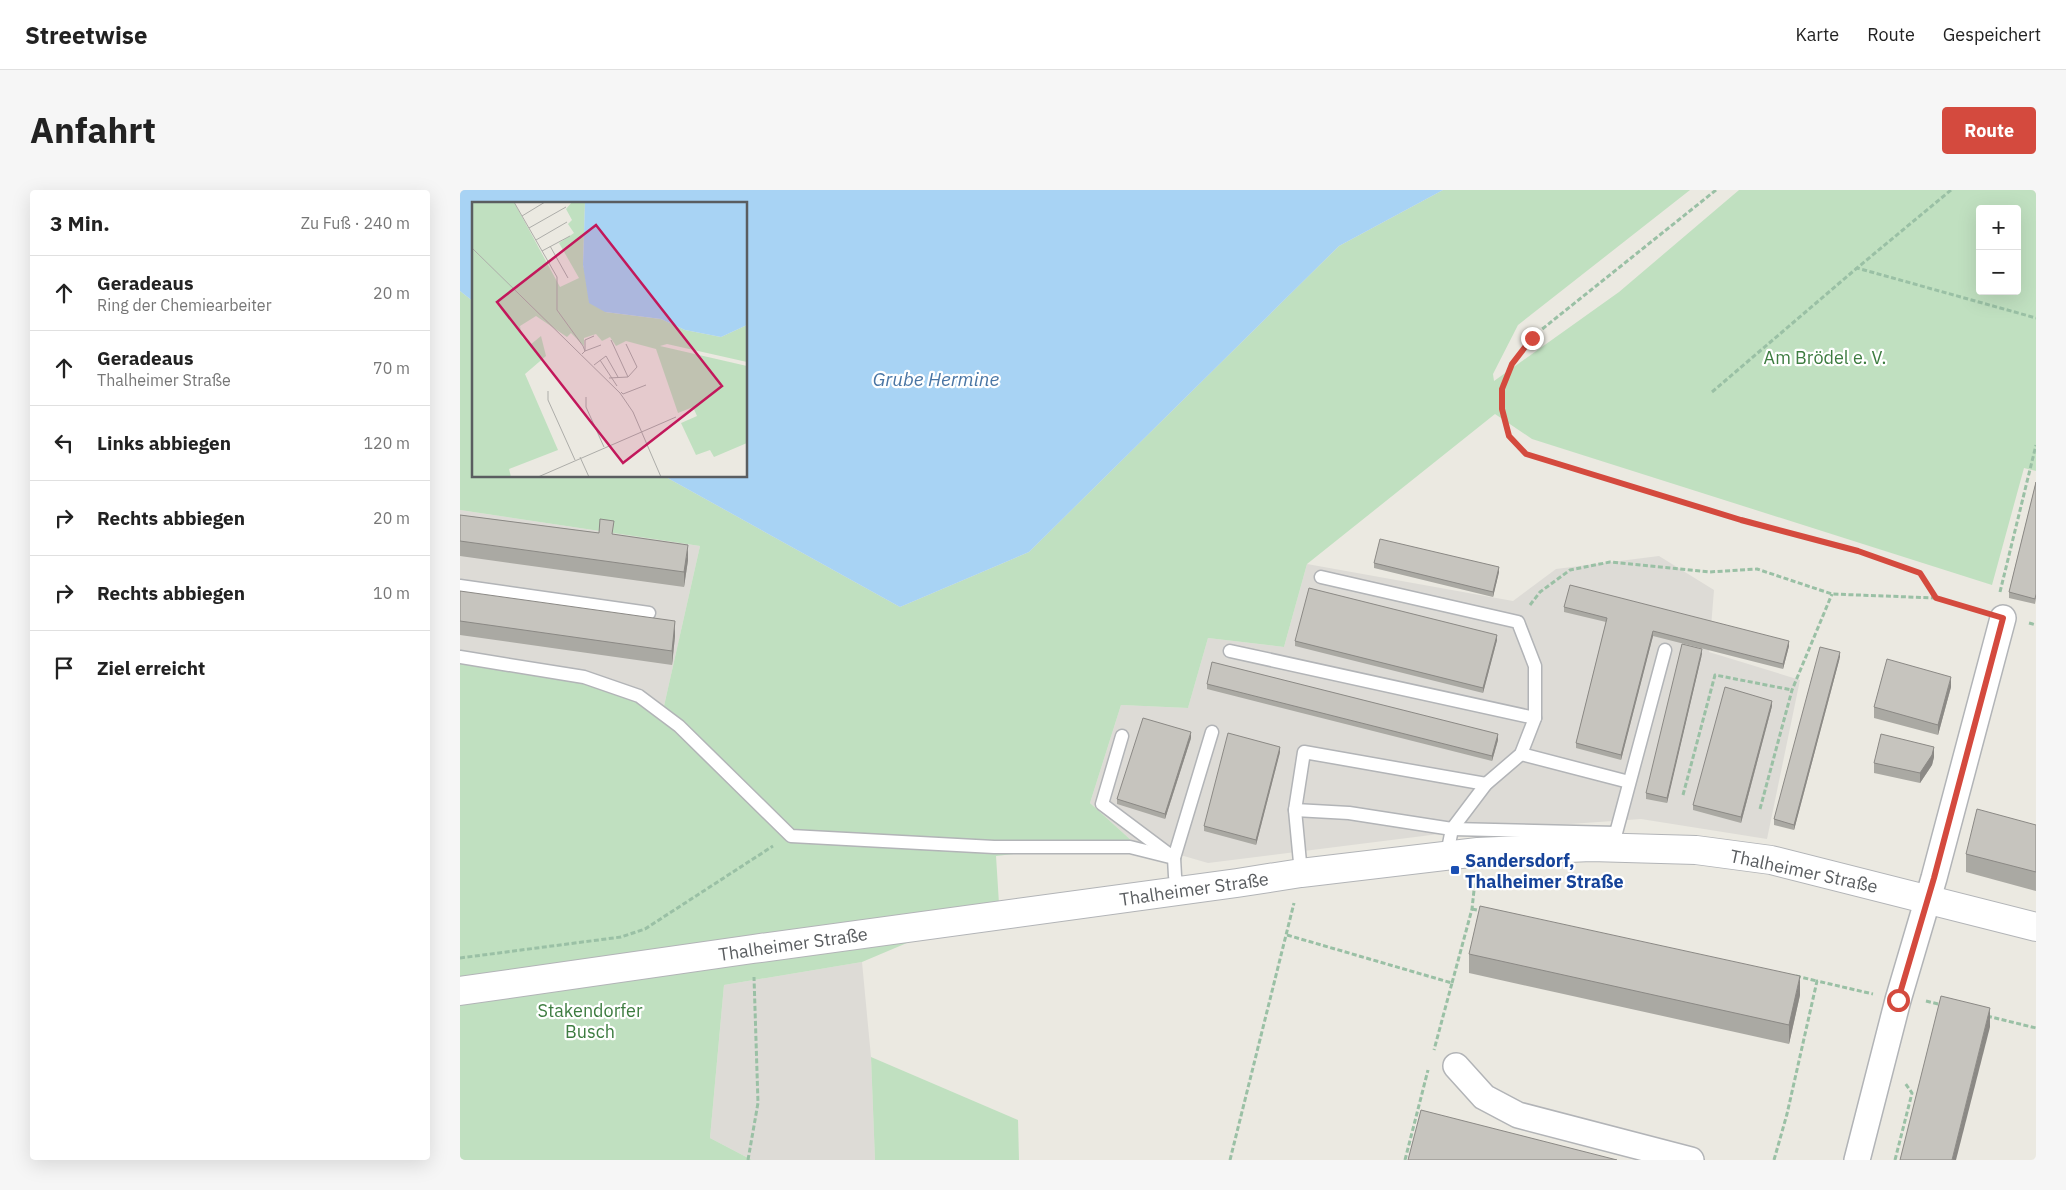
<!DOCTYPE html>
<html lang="de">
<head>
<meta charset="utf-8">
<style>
	body { margin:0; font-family:"IBM Plex Sans",sans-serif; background:#f6f6f6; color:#222 }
	.controls { position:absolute; right:15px; top:15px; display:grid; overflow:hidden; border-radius:5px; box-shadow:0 5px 20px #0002 }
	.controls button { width:45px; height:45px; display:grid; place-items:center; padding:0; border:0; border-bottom:1px solid #e0e0e0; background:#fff; color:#222; font:25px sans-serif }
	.stop { position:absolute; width:15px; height:15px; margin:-11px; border:4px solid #d44a3e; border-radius:50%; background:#fff }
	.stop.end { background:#d44a3e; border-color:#fff; box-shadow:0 1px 5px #0008 }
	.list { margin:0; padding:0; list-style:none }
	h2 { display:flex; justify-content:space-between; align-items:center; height:65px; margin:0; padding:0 20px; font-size:21px }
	h2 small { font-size:16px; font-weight:400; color:#767676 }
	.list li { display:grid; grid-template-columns:32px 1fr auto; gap:15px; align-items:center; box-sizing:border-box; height:75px; padding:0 20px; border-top:1px solid #e0e0e0 }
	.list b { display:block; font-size:19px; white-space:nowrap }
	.list p { margin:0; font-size:16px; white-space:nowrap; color:#767676 }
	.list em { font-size:16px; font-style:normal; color:#767676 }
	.icon { flex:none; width:28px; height:28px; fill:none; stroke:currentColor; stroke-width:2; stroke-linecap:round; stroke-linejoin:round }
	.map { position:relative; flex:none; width:1576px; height:970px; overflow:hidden; border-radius:5px }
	header { display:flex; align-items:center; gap:30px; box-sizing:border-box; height:70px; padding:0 25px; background:#fff; border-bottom:1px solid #e0e0e0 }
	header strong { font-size:24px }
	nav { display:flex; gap:28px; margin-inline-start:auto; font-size:18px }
	.intro { display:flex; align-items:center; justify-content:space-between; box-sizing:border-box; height:120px; padding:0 30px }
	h1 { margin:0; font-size:35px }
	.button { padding:12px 22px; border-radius:5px; background:#d44a3e; color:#fff; font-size:18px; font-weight:700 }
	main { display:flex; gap:30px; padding:0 30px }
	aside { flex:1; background:#fff; border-radius:5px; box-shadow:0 5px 20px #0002 }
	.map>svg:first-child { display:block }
	.industrial { fill:#dddbd6 }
	.green { fill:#c0e0c0; fill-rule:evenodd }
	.water { fill:#a8d3f4 }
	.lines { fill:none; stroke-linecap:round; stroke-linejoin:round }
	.service-casing { stroke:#b2b4b7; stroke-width:15 }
	.minor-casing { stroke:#b2b4b7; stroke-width:28 }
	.tertiary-casing { stroke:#b2b4b7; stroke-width:30 }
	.path { stroke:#9ac0a5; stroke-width:3; stroke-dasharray:5 2.5; stroke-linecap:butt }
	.service { stroke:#fff; stroke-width:12 }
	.minor { stroke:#fff; stroke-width:25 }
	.tertiary { stroke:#fff; stroke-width:28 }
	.wall { fill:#aaa9a3 }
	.shaded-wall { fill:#8b8985 }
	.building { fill:#c6c4be; stroke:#8b8985 }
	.route { stroke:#d44a3e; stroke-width:6 }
	.transit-dot { fill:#1a4fb4; stroke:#fff; stroke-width:2 }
	.labels { text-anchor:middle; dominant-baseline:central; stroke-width:4.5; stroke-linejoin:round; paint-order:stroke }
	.park-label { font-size:18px; fill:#3d7c40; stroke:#fff }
	.transit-label { font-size:18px; font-weight:bold; fill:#164399; stroke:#fff; text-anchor:start }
	.street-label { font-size:18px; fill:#5a5d60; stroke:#fff }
	.water-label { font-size:19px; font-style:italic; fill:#4975a4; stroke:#fff }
	.inset-road { fill:none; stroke:#adada9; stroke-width:1 }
	.view { fill:#c2185b; fill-opacity:0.15; stroke:#c2185b; stroke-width:2.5 }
	.inset-edge { fill:none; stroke:#5a5d60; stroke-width:2.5 }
</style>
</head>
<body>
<header>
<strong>Streetwise</strong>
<nav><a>Karte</a><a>Route</a><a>Gespeichert</a></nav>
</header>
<div class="intro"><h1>Anfahrt</h1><a class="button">Route</a></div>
<main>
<aside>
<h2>3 Min.<small>Zu Fuß · 240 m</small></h2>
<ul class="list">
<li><svg class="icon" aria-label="ahead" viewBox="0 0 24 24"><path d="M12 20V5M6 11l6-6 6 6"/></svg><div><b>Geradeaus</b><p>Ring der Chemiearbeiter</p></div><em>20 m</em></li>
<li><svg class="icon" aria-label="ahead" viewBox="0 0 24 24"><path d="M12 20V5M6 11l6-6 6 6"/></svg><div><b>Geradeaus</b><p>Thalheimer Straße</p></div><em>70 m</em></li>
<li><svg class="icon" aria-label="left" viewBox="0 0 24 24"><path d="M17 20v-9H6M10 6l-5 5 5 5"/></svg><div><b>Links abbiegen</b></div><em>120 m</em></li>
<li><svg class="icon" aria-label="right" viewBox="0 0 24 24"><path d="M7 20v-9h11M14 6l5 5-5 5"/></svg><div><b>Rechts abbiegen</b></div><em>20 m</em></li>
<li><svg class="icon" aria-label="right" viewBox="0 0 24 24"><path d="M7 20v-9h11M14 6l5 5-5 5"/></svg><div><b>Rechts abbiegen</b></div><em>10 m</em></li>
<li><svg class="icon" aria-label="arrive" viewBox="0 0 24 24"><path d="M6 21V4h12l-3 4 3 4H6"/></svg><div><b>Ziel erreicht</b></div></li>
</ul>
</aside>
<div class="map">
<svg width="1576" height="970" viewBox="0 0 1576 970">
	<rect width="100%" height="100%" fill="#ebe9e1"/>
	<g class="industrial">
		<path d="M0 320 240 356 204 516 125 491 0 472Z"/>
		<path d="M1199 366 1254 400 1249 462 1340 490 1307 649 1181 629 995 642 748 673 672 651 630 613 661 515 728 518 748 448 824 457 847 374 1053 411 1096 379Z"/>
		<path d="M402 772 411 867 415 970H292L250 948 264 795Z"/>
	</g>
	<g class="green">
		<path d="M983 0H1230L1058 135 1033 184 1034 191 1159 102 1279 0H1576V281L1564 278 1532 395 1072 249 1035 224 847 374 824 457 748 448 728 518 661 515 630 613 672 651 536 666 539 714 402 772 264 795 250 948 292 970H0V472L125 491 204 516 240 356 0 320V101L14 112V286H204L440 417 569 362 879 56ZM1520 19H1557V101H1520Z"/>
		<path d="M411 867 558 930 559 970H415Z"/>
	</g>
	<path class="water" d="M0 0H983L879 56 569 362 440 417 204 286H286V14H14V112L0 101Z"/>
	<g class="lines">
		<defs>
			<g id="service">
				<path d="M861 387 1058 432 1075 476V528L1061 564 1026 594 992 639 987 664"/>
				<path d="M0 396 189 423"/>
				<path d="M770 461 1075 528"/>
				<path d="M0 467 124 487 179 506 219 536 331 646 534 657H670L714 668 715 686 719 701"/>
				<path d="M662 546 642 614 714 668 752 542"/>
				<path d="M1061 564 1169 592"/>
				<path d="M835 620 889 623 992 639 1156 643 1205 460"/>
				<path d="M841 683 835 620 844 562 1026 594"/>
			</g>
			<g id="minor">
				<path d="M996 876 1024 907 1058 925 1231 970"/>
				<path d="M1397 970 1438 810 1474 688 1543 428"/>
			</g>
			<path id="tertiary" d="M0 801 293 759 777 693 841 683 1018 662 1131 657 1236 660 1311 670 1576 737"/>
		</defs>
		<use href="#service" class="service-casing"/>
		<use href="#minor" class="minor-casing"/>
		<use href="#tertiary" class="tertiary-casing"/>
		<g class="path">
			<path d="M1256 0 1071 148 1052 173 1043 199 1042 219 1049 246 1066 264 1281 330 1398 361 1460 383 1476 408 1519 421"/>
			<path d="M1491 0 1397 78 1576 128"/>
			<path d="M1252 202 1397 78"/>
			<path d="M1540 402 1576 255"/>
			<path d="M1070 415 1080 402 1110 380 1150 372 1249 382 1297 379 1372 404 1476 408"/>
			<path d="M1569 433 1576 435"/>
			<path d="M1223 605 1255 485 1332 500"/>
			<path d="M1300 619 1332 500 1372 404"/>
			<path d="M1012 719 1021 721"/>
			<path d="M827 745 992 793 974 860"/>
			<path d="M0 768 161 747 185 739 313 656"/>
			<path d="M1336 786 1357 791"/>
			<path d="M992 793 1012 719 1015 691"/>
			<path d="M1466 811 1482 815"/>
			<path d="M1527 826 1576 838"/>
			<path d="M288 970 298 913 294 787"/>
			<path d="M770 970 834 713"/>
			<path d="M945 970 968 880"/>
			<path d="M1314 970 1327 924 1357 791 1413 804"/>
			<path d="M1435 970 1452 903 1445 893"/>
		</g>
		<use href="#service" class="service"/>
		<use href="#minor" class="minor"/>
		<use href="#tertiary" class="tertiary"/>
	</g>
	<g class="wall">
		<path d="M1576 292V409L1575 414 1549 408V402Z"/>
		<path d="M0 325 154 345 228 370 224 397 0 366Z"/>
		<path d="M914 373 1039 382 1033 407 914 378Z"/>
		<path d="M0 401 215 446 212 475 0 445Z"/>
		<path d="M1104 417 1329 456 1323 479 1193 446 1161 570 1116 558V553L1146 432 1104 422Z"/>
		<path d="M1037 450 1023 503 835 456V451Z"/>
		<path d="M1242 464 1207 613 1186 609V603Z"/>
		<path d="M1380 467 1334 640 1314 635V629Z"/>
		<path d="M747 494 1038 550 1032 571 747 499Z"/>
		<path d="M1491 497 1478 545 1414 528V517Z"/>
		<path d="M1312 516 1281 633 1233 620V615Z"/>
		<path d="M731 548 705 629 657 614V609Z"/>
		<path d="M820 562 796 655 744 641V636Z"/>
		<path d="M1474 567 1472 575 1460 593 1414 583V573Z"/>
		<path d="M1576 635V701L1506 682V664Z"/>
		<path d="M1009 764 1340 805 1329 854 1009 783Z"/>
	</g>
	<g class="shaded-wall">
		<path d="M228 355V370L224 397V382Z"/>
		<path d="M1039 377V382L1033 407V402Z"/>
		<path d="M215 431V446L212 475V461Z"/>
		<path d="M1193 441V446L1161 570V565Z"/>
		<path d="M1037 445V450L1023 503V498Z"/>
		<path d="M1329 451V456L1323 479V474Z"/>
		<path d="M1242 459V464L1207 613V608Z"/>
		<path d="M1380 462V467L1334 640V635Z"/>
		<path d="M1491 487V497L1478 545V535Z"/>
		<path d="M1312 511V516L1281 633V627Z"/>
		<path d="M731 542V548L705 629V624Z"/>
		<path d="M1038 544V550L1032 571V566Z"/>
		<path d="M820 557V562L796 655V650Z"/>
		<path d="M1474 557V567L1472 575 1460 593V583Z"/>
		<path d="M1340 786V805L1329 854V835Z"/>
		<path d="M1530 818V837L1496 970H1492Z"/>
	</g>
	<g class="building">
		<path d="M1576 292V404L1575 409 1549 402Z"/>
		<path d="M0 325 139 343 140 329 154 331 152 344 228 355 224 382 0 351Z"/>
		<path d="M920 349 1039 377 1033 402 914 373Z"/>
		<path d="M1110 395 1329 451 1323 474 1193 441 1161 565 1116 553 1147 428 1104 417Z"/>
		<path d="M849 398 1037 445 1023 498 835 451Z"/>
		<path d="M0 401 215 431 212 461 0 431Z"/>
		<path d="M1222 454 1242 459 1207 608 1186 603Z"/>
		<path d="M1360 457 1380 462 1334 635 1314 629Z"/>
		<path d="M1427 469 1491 487 1478 535 1414 517Z"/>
		<path d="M752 472 1038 544 1032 566 747 494Z"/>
		<path d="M1265 497 1312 511 1281 627 1233 615Z"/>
		<path d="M683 528 731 542 705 624 657 609Z"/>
		<path d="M768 543 820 557 796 650 744 636Z"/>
		<path d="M1421 544 1474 557 1472 565 1460 583 1414 573Z"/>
		<path d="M1517 619 1576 635V682L1506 664Z"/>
		<path d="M1020 716 1340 786 1329 835 1009 764Z"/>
		<path d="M1481 806 1530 818 1492 970H1440Z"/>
		<path d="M961 920 1157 970H948Z"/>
	</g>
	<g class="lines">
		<path class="route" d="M1072 148 1052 174 1042 199V219L1049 246 1066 264 1281 330 1398 361 1460 383 1476 408 1543 428 1474 688 1438 810"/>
	</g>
	<rect class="transit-dot" x="990" y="675" width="10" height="10" rx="2.5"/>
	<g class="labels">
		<g class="park-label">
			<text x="1365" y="167">Am Brödel e. V.</text>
			<text x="130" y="820">Stakendorfer<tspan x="130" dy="21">Busch</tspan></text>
		</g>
		<g class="transit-label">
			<text x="1005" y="670">Sandersdorf,<tspan x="1005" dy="21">Thalheimer Straße</tspan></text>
		</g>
		<g class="street-label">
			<text transform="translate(1344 681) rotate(12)">Thalheimer Straße</text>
			<text transform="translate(734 699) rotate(-8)">Thalheimer Straße</text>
			<text transform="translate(333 754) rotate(-8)">Thalheimer Straße</text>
		</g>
		<g class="water-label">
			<text x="476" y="189">Grube Hermine</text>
		</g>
	</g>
	<g transform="translate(12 12)">
		<rect width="275" height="275" fill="#ebe9e1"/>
		<path d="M0 0H42L88 85 107 76 87 41 102 31 96 22 100 18 94 7 100 0H113L111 64 133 110 189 117 213 128 249 135 275 123V160L195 142 188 144 275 164V241L242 255 238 248 224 253 209 221 225 214 221 205 206 211 184 147 154 139 144 144 138 135 130 139 124 132 112 136V144L99 131 95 135 64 114 48 124 50 135 58 143 69 134 74 154 53 172 86 248 37 267 39 275H0Z" fill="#c0e0c0"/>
		<path d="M113 0H275V123L249 135 213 128 189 117 133 110 117 101 111 63Z" fill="#a8d3f4"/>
		<path class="inset-road" d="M42 0 85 75V108L111 144 113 149 110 152M50 14 73 0M57 26 94 5M64 38 95 20M78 44 96 76M0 46 148 191 161 210 189 275M70 49 98 34M122 134 113 138V149L129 143M139 138 156 175M128 158 145 184M122 163 134 154 146 175M137 176 156 175 165 165 154 142M76 189V198L103 258M149 190 151 192 174 183M114 195V205L132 245M108 255 117 275M66 275 204 215"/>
		<path class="view" d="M124 23 250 184 151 261 25 100Z"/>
		<rect width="275" height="275" class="inset-edge"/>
	</g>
</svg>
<div class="controls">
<button>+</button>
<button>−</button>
</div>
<div class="stop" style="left:1438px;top:810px"></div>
<div class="stop end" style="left:1072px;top:148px"></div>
</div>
</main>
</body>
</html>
